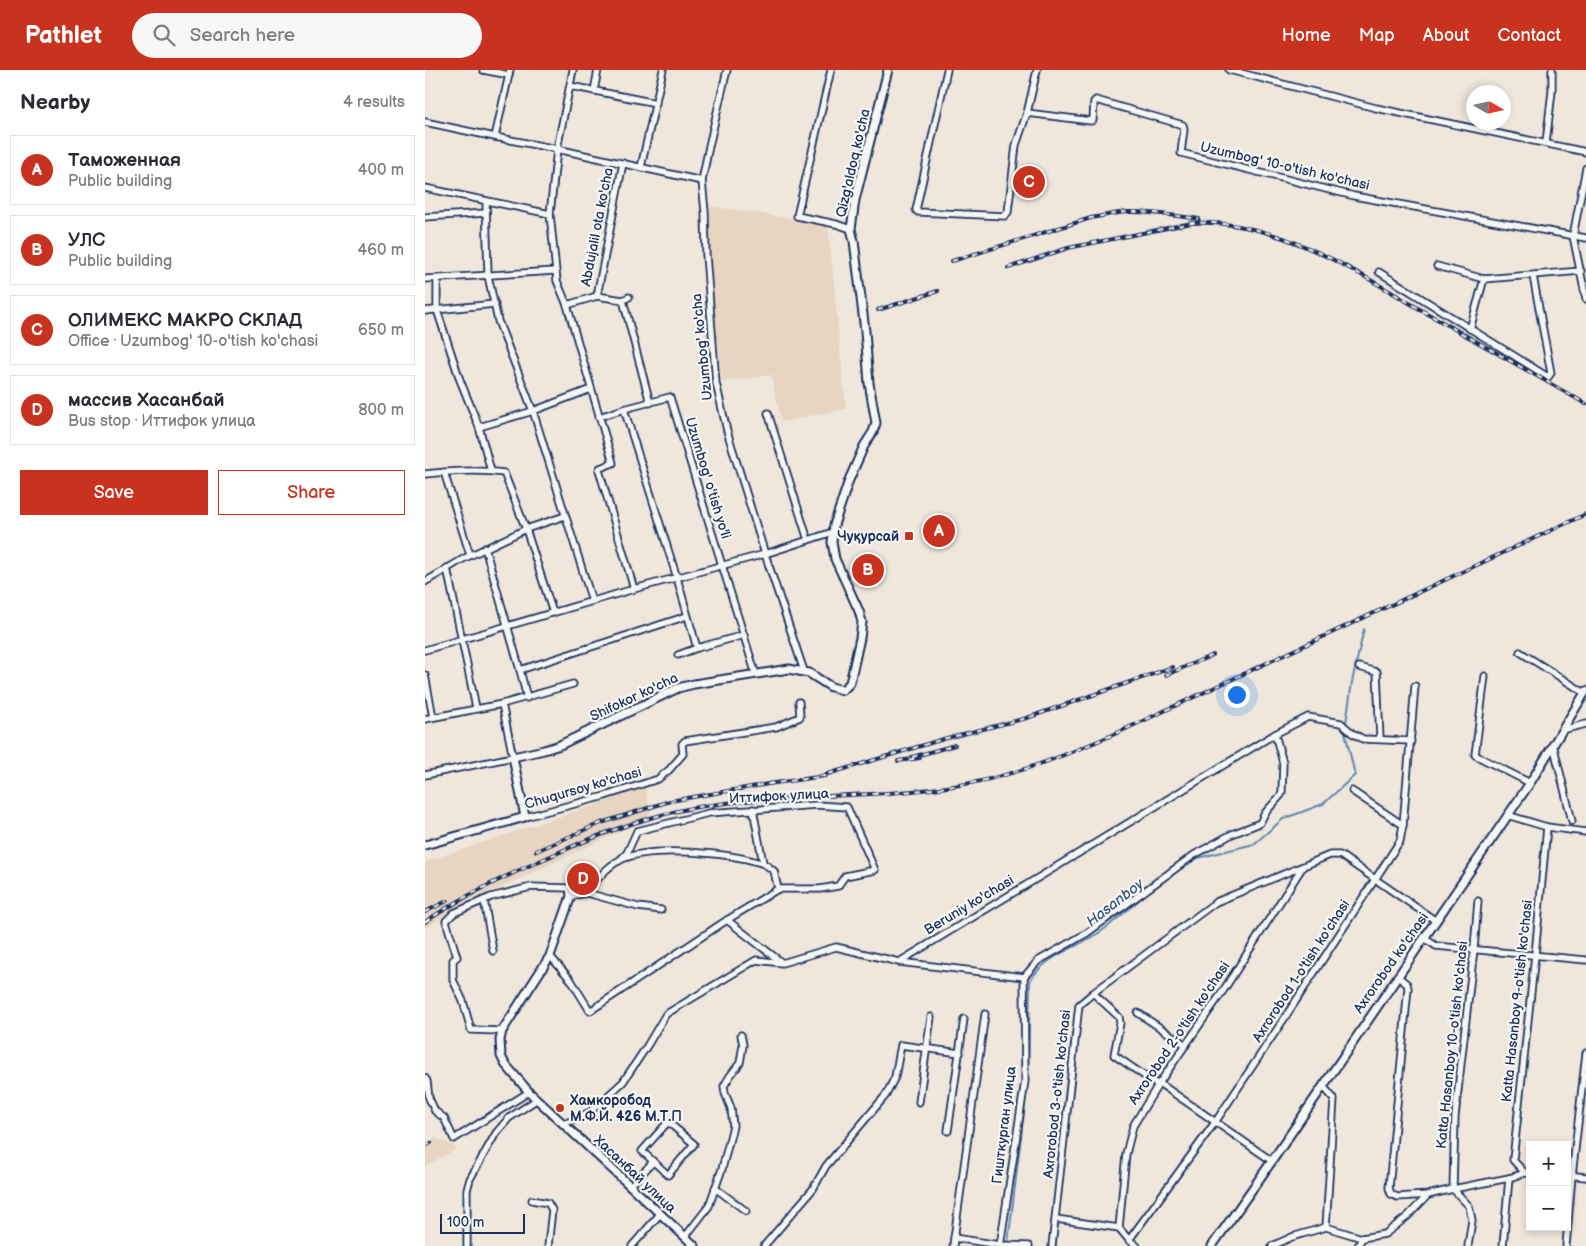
<!DOCTYPE html>
<html lang="en">
<head>
<meta charset="utf-8">
<style>
	body { margin:0; font-family:"Balsamiq Sans",sans-serif; background:#f7f7f7; color:#2b2b33 }
	.controls { position:absolute; right:15px; bottom:15px; display:grid; overflow:hidden; border-radius:0px; box-shadow:0 2px 8px #0003 }
	.controls button { width:45px; height:45px; display:grid; place-items:center; padding:0; border:0; border-bottom:1px solid #e1e1e2; background:#fff; color:#2b2b33; font:25px sans-serif }
	.compass { position:absolute; left:1041px; top:15px; width:45px; height:45px; border-radius:50%; background:#fff; box-shadow:0 2px 8px #0003; rotate:99deg }
	.scale { position:absolute; left:15px; bottom:12px; width:85px; box-sizing:border-box; padding-left:5px; border:2px solid #1b2f5e; border-top:0; font-size:14px; line-height:18px; white-space:nowrap; color:#1b2f5e; -webkit-text-stroke:4px #f6f6f2; paint-order:stroke }
	.you { position:absolute; left:811px; top:624px; width:18px; height:18px; margin:-12px; border:4px solid #fff; border-radius:50%; background:#1a73e8; box-shadow:0 0 0 8px #1a73e833 }
	.badge { display:grid; place-items:center; width:32px; height:32px; border-radius:50%; background:#c8321e; color:#fff; font-size:16px; font-weight:700 }
	.pin { position:absolute; translate:-50% -50%; border:2px solid #fff; box-shadow:0 1px 5px #0006 }
	.list { margin:0; padding:0; list-style:none }
	h2 { display:flex; justify-content:space-between; align-items:center; height:65px; margin:0; padding:0 20px; font-size:21px }
	h2 small { font-size:16px; font-weight:400; color:#7c7c81 }
	.list li { display:grid; grid-template-columns:32px 1fr auto; gap:15px; align-items:center; box-sizing:border-box; height:70px; margin:0 10px 10px; padding:0 10px; border:1px solid #e1e1e2; border-radius:0px }
	.list b { display:block; font-size:19px; white-space:nowrap }
	.list p { margin:0; font-size:16px; white-space:nowrap; color:#7c7c81 }
	.list em { font-size:16px; font-style:normal; color:#7c7c81 }
	.actions { display:flex; gap:10px; padding:15px 20px }
	.actions a { flex:1; padding:11px 0; border:1px solid #c8321e; border-radius:0px; text-align:center; font-size:18px; color:#c8321e }
	.actions .main { background:#c8321e; color:#fff }
	.icon { flex:none; width:28px; height:28px; fill:none; stroke:currentColor; stroke-width:2; stroke-linecap:round; stroke-linejoin:round }
	.map { position:relative; flex:none; width:1161px; height:1176px; overflow:hidden }
	header { display:flex; align-items:center; gap:30px; box-sizing:border-box; height:70px; padding:0 25px; background:#c8321e; color:#fff }
	header strong { font-size:24px }
	nav { display:flex; gap:28px; margin-inline-start:auto; font-size:18px }
	.search { width:350px; height:45px; background:#f7f7f7; display:flex; align-items:center; gap:12px; box-sizing:border-box; padding:0 18px; border-radius:28px; color:#7c7c81; font-size:19px }
	main { display:flex }
	aside { flex:1; background:#fff }
	.map>svg:first-child { display:block }
	.built { fill:#e7d5c2 }
	.lines { fill:none; stroke-linecap:round; stroke-linejoin:round }
	.stream { stroke:#6287b3; stroke-width:2 }
	.minor-casing { stroke:#1b2f5e; stroke-width:9 }
	.tertiary-casing { stroke:#1b2f5e; stroke-width:11 }
	.minor { stroke:#f6f6f2; stroke-width:5.5 }
	.tertiary { stroke:#f6f6f2; stroke-width:7 }
	.rail-casing { stroke:#1b2f5e; stroke-width:4 }
	.rail { stroke:#f6f6f2; stroke-width:2; stroke-dasharray:5.5; stroke-linecap:butt }
	.poi-dot { fill:#c8321e; stroke:#f6f6f2; stroke-width:2 }
	.labels { text-anchor:middle; dominant-baseline:central; stroke-width:4.5; stroke-linejoin:round; paint-order:stroke }
	.street-label { font-size:14px; fill:#1b2f5e; stroke:#f6f6f2 }
	.poi-label { font-size:14px; font-weight:bold; fill:#1b2f5e; stroke:#f6f6f2; text-anchor:end }
	.water-label { font-size:15px; font-style:italic; fill:#385482; stroke:#f6f6f2 }
</style>
</head>
<body>
<header>
<strong>Pathlet</strong>
<div class="search"><svg class="icon" aria-label="search" viewBox="0 0 24 24"><circle cx="10" cy="10" r="6"/><path d="M15 15l6 6"/></svg>Search here</div>
<nav><a>Home</a><a>Map</a><a>About</a><a>Contact</a></nav>
</header>
<main>
<aside>
<h2>Nearby<small>4 results</small></h2>
<ul class="list">
<li><span class="badge">A</span><div><b>Таможенная</b><p>Public building</p></div><em>400 m</em></li>
<li><span class="badge">B</span><div><b>УЛС</b><p>Public building</p></div><em>460 m</em></li>
<li><span class="badge">C</span><div><b>ОЛИМЕКС МАКРО СКЛАД</b><p>Office · Uzumbog' 10-o'tish ko'chasi</p></div><em>650 m</em></li>
<li><span class="badge">D</span><div><b>массив Хасанбай</b><p>Bus stop · Иттифок улица</p></div><em>800 m</em></li>
</ul>
<div class="actions"><a class="main">Save</a><a>Share</a></div>
</aside>
<div class="map">
<svg width="1161" height="1176" viewBox="0 0 1161 1176">
	<rect width="100%" height="100%" fill="#efe7dc"/>
	<filter id="ink" filterUnits="userSpaceOnUse"><feTurbulence type="fractalNoise" baseFrequency=".02" numOctaves="2"/><feDisplacementMap in="SourceGraphic" scale="10" xChannelSelector="R" yChannelSelector="G"/><feConvolveMatrix kernelMatrix="1 2 1 2 8 2 1 2 1" color-interpolation-filters="sRGB"/></filter>
	<g filter="url(#ink)">
		<g class="built">
			<path d="M285 136 403 154 421 339 356 352 346 305 297 312 284 196Z"/>
			<path d="M220 718 226 747 26 841 0 859V792Z"/>
			<path d="M10 1068 28 1075 31 1079 0 1097V1074Z"/>
		</g>
		<g class="lines">
			<g class="stream">
				<path d="M921 653 927 612 939 559"/>
				<path d="M749 803 773 788 829 774 858 749 898 734 930 705 920 662"/>
				<path d="M583 1173 603 1010 605 911C622 883 654 878 678 860 694 848 708 835 723 822"/>
			</g>
			<defs>
				<g id="minor">
					<path d="M58 0 84 5"/>
					<path d="M148 0 132 79 125 144 132 211 142 235 188 393 175 398 174 400 209 519"/>
					<path d="M302 0 284 76 277 111 280 142 281 185 291 313 302 361 340 484 379 601"/>
					<path d="M406 0 372 146 411 154 426 159"/>
					<path d="M522 0 491 140 493 142 580 146 583 142 591 75 602 43 612 0"/>
					<path d="M804 0 951 38 1161 82"/>
					<path d="M145 16 231 33"/>
					<path d="M169 21 173 0"/>
					<path d="M602 43 666 51 668 50 669 32 671 30 758 55 759 59 756 83 929 126 1161 168"/>
					<path d="M0 52 70 67 132 79 277 111"/>
					<path d="M70 67 85 0"/>
					<path d="M1121 73 1127 21V0"/>
					<path d="M216 97 238 0"/>
					<path d="M1161 98 1148 166 1161 229"/>
					<path d="M0 118 125 144"/>
					<path d="M61 131 63 206 73 251 108 341 167 531"/>
					<path d="M0 147 61 143"/>
					<path d="M1012 196 1059 209 1156 201"/>
					<path d="M954 202 1123 307 1126 303 1108 206"/>
					<path d="M0 209 130 201"/>
					<path d="M12 209V240L35 310 54 357 66 401"/>
					<path d="M172 226 198 93"/>
					<path d="M198 230 225 333"/>
					<path d="M142 235 172 226 198 230 204 227"/>
					<path d="M0 241 70 234"/>
					<path d="M1045 259 1059 209"/>
					<path d="M199 339 252 508 272 578"/>
					<path d="M343 343 383 470"/>
					<path d="M174 347 199 339 245 327 331 605"/>
					<path d="M54 357 108 341 166 319"/>
					<path d="M19 402 45 485"/>
					<path d="M0 404C26 401 53 399 79 403L101 459 128 543"/>
					<path d="M60 478 95 600"/>
					<path d="M22 498 51 638"/>
					<path d="M0 512 38 489 101 459 140 446"/>
					<path d="M0 580 209 519 340 484 408 462"/>
					<path d="M1095 582 1160 623"/>
					<path d="M253 585 272 578 319 565"/>
					<path d="M934 597 952 602 955 669"/>
					<path d="M0 605 8 647"/>
					<path d="M1060 606 1050 685 1105 713"/>
					<path d="M102 628 95 600 262 546"/>
					<path d="M0 649 77 634 148 614"/>
					<path d="M1137 660 1161 654"/>
					<path d="M1128 674 1147 751"/>
					<path d="M0 705 88 687 77 634"/>
					<path d="M927 721 978 755"/>
					<path d="M328 739 338 793"/>
					<path d="M1082 745 1122 757 1161 762"/>
					<path d="M100 747 180 726 233 709 244 700 258 684 257 674 260 671 351 657 375 647 374 632"/>
					<path d="M162 823 213 837 236 840"/>
					<path d="M146 826 162 823C171 811 181 797 195 790 225 775 304 783 336 793 341 794 345 798 349 801L353 819"/>
					<path d="M59 830 68 881"/>
					<path d="M302 850 356 892"/>
					<path d="M999 868 1011 876 1161 890"/>
					<path d="M125 886 146 910 165 941 302 850 353 819H395L413 816 420 806 450 800 422 737 392 735 284 743 212 761 202 783 194 791"/>
					<path d="M474 892 599 907"/>
					<path d="M972 906 982 914 983 918 964 1118 966 1124 972 1127 1003 1125 1028 1119 1084 1108 1100 1103H1105"/>
					<path d="M599 907 613 891 662 863 769 785 807 764 835 753 840 743 856 725 857 722 858 693 850 664"/>
					<path d="M668 923 694 947 695 953 689 985 733 1015"/>
					<path d="M713 943 761 975"/>
					<path d="M77 961 46 960 38 931 28 910V890L32 887 21 851 29 843 66 827 106 817 145 818"/>
					<path d="M0 1008 2 1011 4 1028 10 1041 19 1048 29 1069 104 1022"/>
					<path d="M734 1013 847 1091"/>
					<path d="M898 1016 909 1029 901 1157"/>
					<path d="M494 1032 506 947"/>
					<path d="M243 1052 269 1074 243 1105 217 1081Z"/>
					<path d="M139 1054 165 1042 198 1012 222 976 241 944 331 890 357 893 411 877 474 892 850 664 883 647 916 653 927 663 938 669 986 671"/>
					<path d="M523 1061 539 949"/>
					<path d="M1100 1103 1088 1090 1110 885 1122 757"/>
					<path d="M1142 1105 1161 1107"/>
					<path d="M205 1116 228 1092"/>
					<path d="M290 1118 321 1141"/>
					<path d="M107 1130 123 1133 127 1140 123 1176"/>
					<path d="M631 1149 694 1158 704 1170 712 1176"/>
					<path d="M694 1158 701 1084 708 1056 733 1015 798 921 877 798"/>
					<path d="M260 1167 284 1136 297 1099 308 1056 306 1038 300 1023 299 1016 305 1006 315 993 318 975 316 965"/>
					<path d="M529 1168 575 1175 604 1176"/>
					<path d="M704 1170 791 1051 859 949 975 771 978 755 990 616"/>
					<path d="M42 1176V1120L45 1109 71 1063 84 1048 111 1030"/>
					<path d="M207 1176 235 1144"/>
					<path d="M339 1176 388 1119 401 1096 461 1025 470 1007 476 975 535 983"/>
					<path d="M528 1176 560 944"/>
					<path d="M575 1176 600 1011 599 907"/>
					<path d="M627 1176 654 935 668 923 791 832 905 785H915L1011 851"/>
					<path d="M847 1176 867 1167 901 1157 937 1168 960 1164 983 1146 1003 1125"/>
					<path d="M933 1176 937 1168"/>
					<path d="M1043 1176 1047 1150 1044 1136 1028 1119 1030 1047 1049 879 1053 831"/>
					<path d="M1078 1176 1084 1108"/>
					<path d="M1141 1176 1147 1106 1161 983"/>
				</g>
				<g id="tertiary">
					<path d="M0 775 100 747 88 687 119 680 135 675 253 618 269 614 364 599 384 603 406 617 418 620 425 613 435 568 437 552 434 541 410 489 407 472 409 455 424 410 439 376 448 362 451 353 444 313 440 261 429 171 426 159 430 130 463 0"/>
					<path d="M145 818 146 826 125 886 77 961 75 970 76 986 80 994 104 1022 270 1176"/>
					<path d="M787 1176 847 1091 1105 713 1161 621"/>
				</g>
			</defs>
			<use href="#minor" class="minor-casing"/>
			<use href="#tertiary" class="tertiary-casing"/>
			<use href="#minor" class="minor"/>
			<use href="#tertiary" class="tertiary"/>
			<defs>
				<g id="rail">
					<path d="M527 191 666 148C678 146 690 143 702 142 725 141 750 146 774 149"/>
					<path d="M583 198 643 178 767 153C853 148 934 204 1005 245 1057 275 1109 304 1161 334"/>
					<path d="M453 240 513 221"/>
					<path d="M741 605 788 585"/>
					<path d="M487 687 530 675"/>
					<path d="M473 691 495 688"/>
					<path d="M393 707 522 668 602 648 748 597"/>
					<path d="M343 714 400 706"/>
					<path d="M111 781 176 753 245 731 349 713"/>
					<path d="M0 842 22 831"/>
					<path d="M0 852C37 827 76 808 117 790 165 768 214 748 267 738 355 722 446 730 535 715 590 706 641 685 692 663L1161 444"/>
					<path d="M0 1076 6 1073"/>
				</g>
			</defs>
			<use href="#rail" class="rail-casing"/>
			<use href="#rail" class="rail"/>
		</g>
	</g>
	<g class="poi-dot">
		<rect x="479" y="461" width="10" height="10" rx="2.5"/>
		<circle cx="135" cy="1038" r="5"/>
	</g>
	<g class="labels">
		<g class="street-label">
			<text transform="translate(428 93) rotate(-77)">Qizg'aldoq ko'cha</text>
			<text transform="translate(860 96) rotate(13)">Uzumbog' 10-o'tish ko'chasi</text>
			<text transform="translate(172 157) rotate(-79)">Abdujalil ota ko'cha</text>
			<text transform="translate(277 277) rotate(-96)">Uzumbog' ko'cha</text>
			<text transform="translate(283 408) rotate(73)">Uzumbog' o'tish yo'li</text>
			<text transform="translate(209 627) rotate(-25)">Shifokor ko'cha</text>
			<text transform="translate(158 718) rotate(-16)">Chuqursoy ko'chasi</text>
			<text transform="translate(354 726) rotate(-3)">Иттифок улица</text>
			<text transform="translate(544 835) rotate(-31)">Beruniy ko'chasi</text>
			<text transform="translate(966 893) rotate(-55)">Axrorobod ko'chasi</text>
			<text transform="translate(876 901) rotate(-57)">Axrorobod 1-o'tish ko'chasi</text>
			<text transform="translate(1092 931) rotate(-84)">Katta Hasanboy 9-o'tish ko'chasi</text>
			<text transform="translate(754 963) rotate(-56)">Axrorobod 2-o'tish ko'chasi</text>
			<text transform="translate(1027 975) rotate(-84)">Katta Hasanboy 10-o'tish ko'chasi</text>
			<text transform="translate(632 1024) rotate(-84)">Axrorobod 3-o'tish ko'chasi</text>
			<text transform="translate(579 1055) rotate(-83)">Гишткурган улица</text>
			<text transform="translate(210 1104) rotate(43)">Хасанбай улица</text>
		</g>
		<g class="poi-label">
			<text x="474" y="466">Чуқурсай</text>
			<text x="145" y="1030" text-anchor="start">Хамкоробод<tspan x="145" dy="16">М.Ф.Й. 426 М.Т.П</tspan></text>
		</g>
		<g class="water-label">
			<text transform="translate(690 833) rotate(-38)">Hasanboy</text>
		</g>
	</g>
</svg>
<div class="controls">
<button>+</button>
<button>−</button>
</div>
<svg class="compass" viewBox="-18 -18 36 36"><path d="M0-13l5 13h-10z" fill="#e53935"/><path d="M0 13l5-13h-10z" fill="#7c7c81"/></svg>
<div class="scale">100 m</div>
<div class="you"></div>
<div class="pin badge" style="left:514px;top:461px">A</div>
<div class="pin badge" style="left:443px;top:500px">B</div>
<div class="pin badge" style="left:604px;top:112px">C</div>
<div class="pin badge" style="left:158px;top:809px">D</div>
</div>
</main>
</body>
</html>
